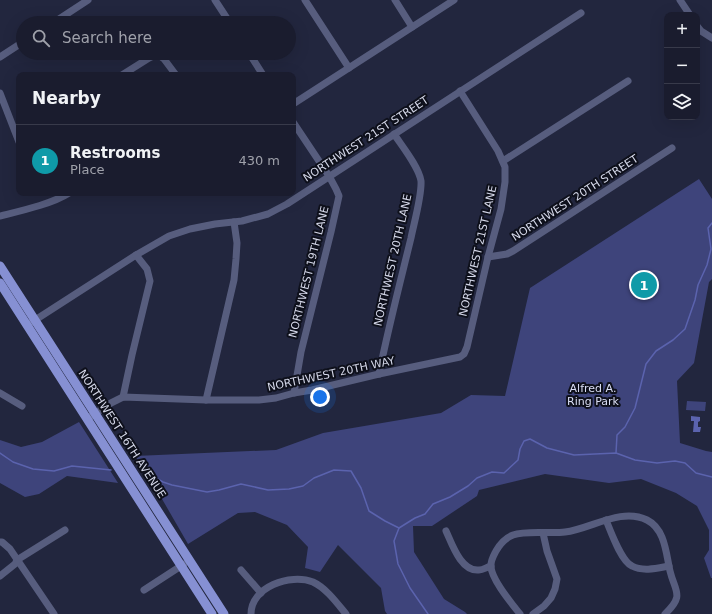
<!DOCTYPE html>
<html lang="en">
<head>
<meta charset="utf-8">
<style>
	body { margin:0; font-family:"DejaVu Sans",sans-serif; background:#232536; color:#f1f3f6 }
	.controls { position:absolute; right:12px; top:12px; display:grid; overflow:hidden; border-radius:8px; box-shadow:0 4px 16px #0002 }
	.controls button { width:36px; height:36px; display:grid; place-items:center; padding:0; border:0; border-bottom:1px solid #383a4a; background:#1a1c2e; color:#f1f3f6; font:20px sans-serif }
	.you { position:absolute; left:320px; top:397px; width:14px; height:14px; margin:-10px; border:3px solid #fff; border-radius:50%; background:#1a73e8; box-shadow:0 0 0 6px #1a73e833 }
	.badge { display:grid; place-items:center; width:26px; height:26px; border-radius:50%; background:#2563eb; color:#fff; font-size:13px; font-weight:700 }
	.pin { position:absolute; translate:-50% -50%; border:2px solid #fff; box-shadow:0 1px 4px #0006 }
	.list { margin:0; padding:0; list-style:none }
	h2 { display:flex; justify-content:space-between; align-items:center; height:52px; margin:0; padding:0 16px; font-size:17px }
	h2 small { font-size:13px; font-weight:400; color:#9fa1aa }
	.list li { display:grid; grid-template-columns:26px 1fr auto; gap:12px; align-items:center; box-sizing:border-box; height:72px; padding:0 16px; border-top:1px solid #383a4a }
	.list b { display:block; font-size:15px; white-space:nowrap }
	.list p { margin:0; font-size:13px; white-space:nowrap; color:#9fa1aa }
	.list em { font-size:13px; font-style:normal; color:#9fa1aa }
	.icon { flex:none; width:22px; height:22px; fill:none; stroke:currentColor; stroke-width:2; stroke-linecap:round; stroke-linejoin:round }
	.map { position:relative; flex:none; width:712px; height:614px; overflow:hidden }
	.search { position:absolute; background:#1a1c2e; box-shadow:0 4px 16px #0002; left:16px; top:16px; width:280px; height:44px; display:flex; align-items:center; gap:10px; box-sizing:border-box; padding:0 14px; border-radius:22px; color:#9fa1aa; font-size:15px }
	.panel { position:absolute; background:#1a1c2e; box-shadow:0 4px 16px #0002; left:16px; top:72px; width:280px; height:124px; border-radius:8px }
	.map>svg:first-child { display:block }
	.green { fill:#3e447b }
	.water { fill:#5b63ae }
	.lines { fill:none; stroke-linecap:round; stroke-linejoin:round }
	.stream { stroke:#5b63ae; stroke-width:1.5 }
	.minor { stroke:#575d7e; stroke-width:7 }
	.major { stroke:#8690d3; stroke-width:9 }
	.labels { text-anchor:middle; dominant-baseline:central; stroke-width:4; stroke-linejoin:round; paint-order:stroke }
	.street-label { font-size:11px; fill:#d4d7e8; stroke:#0e101b }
	.park-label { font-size:11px; fill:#dadef4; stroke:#0e101b }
</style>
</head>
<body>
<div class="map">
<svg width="712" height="614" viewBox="0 0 712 614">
	<rect width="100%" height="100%" fill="#22263e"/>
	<g class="green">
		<path d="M699 179 712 199V279L709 282 694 363 677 381 680 443 706 451 712 452V578H711L704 558 709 550V530L697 506 676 493 641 479 609 483 545 474 479 490 477 496 432 526H413L414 552 444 599 465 612 467 614H387L385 611 381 588 338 545 320 572 305 568 308 547 287 525 255 512 238 513 188 544 147 473 135 456 276 450 323 433 441 413 471 395 505 396 530 288Z"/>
		<path d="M687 401 706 402 705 411 686 410Z"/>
		<path d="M79 422 118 483 67 476 39 494 25 497 0 483V440L21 447 42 442Z"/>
	</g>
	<path class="water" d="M691 416 700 417V421L698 422V427H701L700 432H693L694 421H691Z"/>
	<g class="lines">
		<g class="stream">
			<path d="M0 453 13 462 33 469 54 471 72 466 111 470"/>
			<path d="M616 453 617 435 625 427 635 408 646 364 656 351 673 340 685 329 695 300 698 285 707 265 711 249 708 228 712 223"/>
			<path d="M142 472 147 473 163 482 172 485 207 492 219 490 241 484 268 490 289 489 303 486 314 478 334 470 351 471 361 488 369 511 385 521 399 528 415 518 425 514 433 504 450 497 468 486 477 478 492 472 504 473 518 460 520 449 524 441 530 439 547 448 574 455 616 453 635 460 657 463 675 461 685 463 696 473 712 477"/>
			<path d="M399 528 394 541 398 564 410 588 428 614"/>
		</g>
		<g class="minor">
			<path d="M215 0 230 23"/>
			<path d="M305 0 349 68"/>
			<path d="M395 0 412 27"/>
			<path d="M680 0 690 15"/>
			<path d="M53 23 88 0"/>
			<path d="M697 26 701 31 712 38"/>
			<path d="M249 53 263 75"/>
			<path d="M0 57 23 42"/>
			<path d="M122 75 149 58 157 54 164 59 176 75"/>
			<path d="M0 93 19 142"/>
			<path d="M293 104 454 0"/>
			<path d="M293 122 329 176 336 189 339 196 331 232 301 352 294 393"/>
			<path d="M503 161 628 81"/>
			<path d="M0 216C20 211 52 204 69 193"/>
			<path d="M488 257 507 254 513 251 672 148"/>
			<path d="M32 322 136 255 169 236 190 229 215 224 242 221 268 214 287 204 581 13"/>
			<path d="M379 374C388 329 400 283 411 238 414 223 422 195 421 181 419 167 402 146 394 134"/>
			<path d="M0 393 22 406"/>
			<path d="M123 397 132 355 150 281 147 269 136 255"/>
			<path d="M206 400 234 280 236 259 237 243 234 222"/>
			<path d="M87 419 111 403 123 397 206 400H259L276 398 294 393 312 390 379 374 460 357 464 354 467 347 488 257 501 209 505 182V167L498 151 460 91"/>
			<path d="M606 520C611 532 621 561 632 566 643 572 658 568 669 566"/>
			<path d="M446 531C452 544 461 572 479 570 483 570 487 567 491 566"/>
			<path d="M0 542H2L10 549 54 614"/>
			<path d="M241 570 261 593"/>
			<path d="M0 576 15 564 17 560 65 530"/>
			<path d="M144 590 184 564"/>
			<path d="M251 614C251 587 290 573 313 582 326 588 337 603 346 614"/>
			<path d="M520 614C512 604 490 578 491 565 491 560 494 555 496 551 500 544 505 538 513 535 527 530 550 534 565 532 591 529 621 507 647 520 665 529 666 553 670 571 675 592 685 595 665 614"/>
			<path d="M533 614 544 606 551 598 555 589 557 579 547 551 543 533"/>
		</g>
		<g class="major">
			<path d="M0 266 224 614"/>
			<path d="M0 283 212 614"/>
		</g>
	</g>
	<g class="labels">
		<g class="street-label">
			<text transform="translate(366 139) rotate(-33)">NORTHWEST 21ST STREET</text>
			<text transform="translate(575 198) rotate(-33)">NORTHWEST 20TH STREET</text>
			<text transform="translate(478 251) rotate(-77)">NORTHWEST 21ST LANE</text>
			<text transform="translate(393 260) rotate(-77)">NORTHWEST 20TH LANE</text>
			<text transform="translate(309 272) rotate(-76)">NORTHWEST 19TH LANE</text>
			<text transform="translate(331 374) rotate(-12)">NORTHWEST 20TH WAY</text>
			<text transform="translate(122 434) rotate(57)">NORTHWEST 16TH AVENUE</text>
		</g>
		<g class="park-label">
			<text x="593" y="388">Alfred A.<tspan x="593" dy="13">Ring Park</tspan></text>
		</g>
	</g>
</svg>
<div class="controls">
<button>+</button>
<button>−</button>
<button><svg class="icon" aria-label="layers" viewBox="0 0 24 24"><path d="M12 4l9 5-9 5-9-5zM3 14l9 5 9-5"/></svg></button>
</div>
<div class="you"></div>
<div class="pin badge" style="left:644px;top:285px;background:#0f9aa8">1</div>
<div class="search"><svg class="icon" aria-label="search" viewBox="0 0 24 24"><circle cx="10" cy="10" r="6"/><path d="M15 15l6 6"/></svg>Search here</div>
<section class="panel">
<h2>Nearby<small></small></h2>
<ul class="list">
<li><span class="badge" style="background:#0f9aa8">1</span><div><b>Restrooms</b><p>Place</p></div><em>430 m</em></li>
</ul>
</section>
</div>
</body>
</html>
